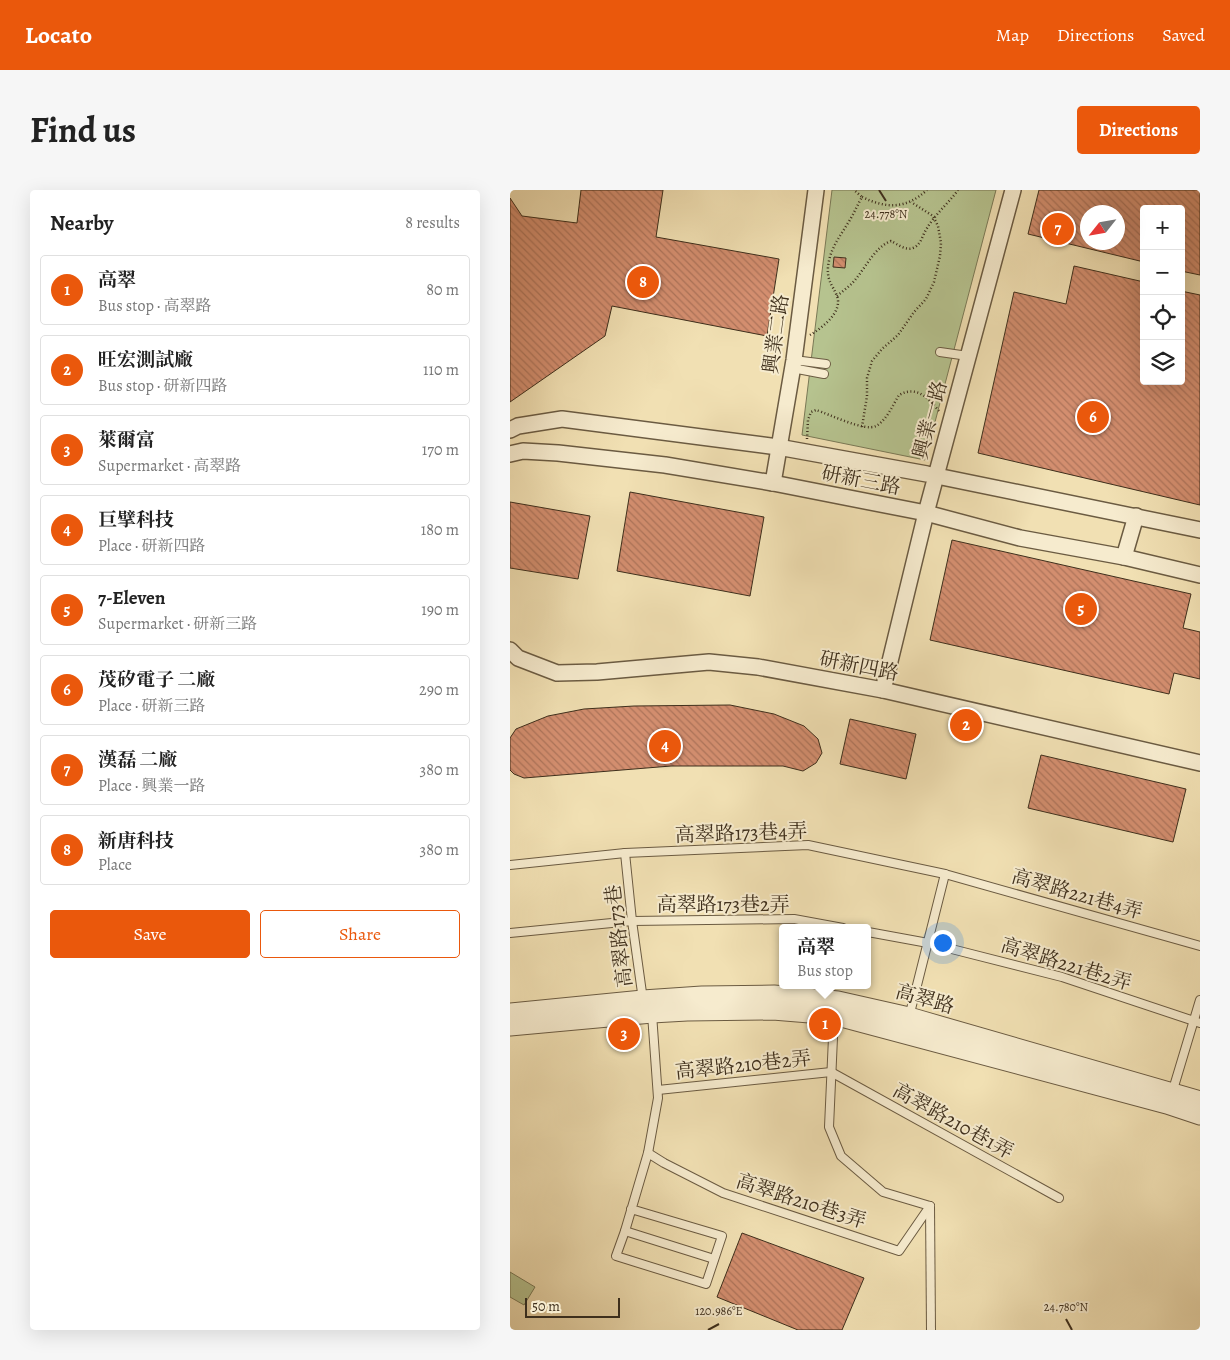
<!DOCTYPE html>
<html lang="en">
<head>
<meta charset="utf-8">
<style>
	body { margin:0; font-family:Alegreya,"Noto Serif TC",serif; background:#f6f6f6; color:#222 }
	.controls { position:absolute; right:15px; top:15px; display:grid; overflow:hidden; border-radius:5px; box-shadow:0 5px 20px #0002 }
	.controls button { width:45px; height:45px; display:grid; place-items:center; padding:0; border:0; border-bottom:1px solid #e0e0e0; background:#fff; color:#222; font:25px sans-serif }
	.compass { position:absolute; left:570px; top:15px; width:45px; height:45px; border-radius:50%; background:#fff; box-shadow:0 5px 20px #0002; rotate:239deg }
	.scale { position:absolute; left:15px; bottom:12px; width:95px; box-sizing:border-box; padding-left:5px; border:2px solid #3e2f1c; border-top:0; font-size:14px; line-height:18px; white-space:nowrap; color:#3e2f1c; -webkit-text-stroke:4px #f6ebce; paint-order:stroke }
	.you { position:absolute; left:432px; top:752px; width:18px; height:18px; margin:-12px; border:4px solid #fff; border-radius:50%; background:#1a73e8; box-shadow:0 0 0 8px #1a73e833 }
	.badge { display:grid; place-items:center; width:32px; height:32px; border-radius:50%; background:#ea580c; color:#fff; font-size:16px; font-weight:700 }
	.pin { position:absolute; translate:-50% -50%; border:2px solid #fff; box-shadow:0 1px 5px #0006 }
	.popup { position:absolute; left:269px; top:734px; width:92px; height:65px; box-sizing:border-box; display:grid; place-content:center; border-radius:5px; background:#fff; filter:drop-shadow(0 1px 4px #0005); font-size:16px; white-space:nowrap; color:#767676 }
	.popup b { font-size:19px; color:#222 }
	.popup::after { content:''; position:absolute; left:50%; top:100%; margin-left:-10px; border:10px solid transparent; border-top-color:#fff }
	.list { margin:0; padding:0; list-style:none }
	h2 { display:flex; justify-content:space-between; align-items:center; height:65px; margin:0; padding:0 20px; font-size:21px }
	h2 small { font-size:16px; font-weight:400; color:#767676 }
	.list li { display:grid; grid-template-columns:32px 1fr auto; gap:15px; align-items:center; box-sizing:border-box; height:70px; margin:0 10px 10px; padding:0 10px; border:1px solid #e0e0e0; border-radius:5px }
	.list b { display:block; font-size:19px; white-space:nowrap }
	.list p { margin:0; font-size:16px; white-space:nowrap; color:#767676 }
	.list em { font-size:16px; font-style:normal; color:#767676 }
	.actions { display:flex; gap:10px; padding:15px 20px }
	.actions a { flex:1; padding:11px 0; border:1px solid #ea580c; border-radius:5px; text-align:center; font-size:18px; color:#ea580c }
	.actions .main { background:#ea580c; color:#fff }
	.icon { flex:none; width:28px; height:28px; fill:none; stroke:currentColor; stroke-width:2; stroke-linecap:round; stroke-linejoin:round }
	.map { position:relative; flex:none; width:690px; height:1140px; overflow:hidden; border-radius:5px }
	header { display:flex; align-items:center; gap:30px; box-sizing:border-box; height:70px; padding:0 25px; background:#ea580c; color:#fff }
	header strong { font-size:24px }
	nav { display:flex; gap:28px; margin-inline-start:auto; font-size:18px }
	.intro { display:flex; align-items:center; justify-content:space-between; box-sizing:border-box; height:120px; padding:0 30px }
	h1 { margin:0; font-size:35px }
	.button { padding:12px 22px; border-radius:5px; background:#ea580c; color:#fff; font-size:18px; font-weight:700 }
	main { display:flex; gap:30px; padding:0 30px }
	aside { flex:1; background:#fff; border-radius:5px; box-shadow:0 5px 20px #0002 }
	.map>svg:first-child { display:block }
	.green { fill:#b6c38f; stroke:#7a7956 }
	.building { fill:url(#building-back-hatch); stroke:#3e2f1c; fill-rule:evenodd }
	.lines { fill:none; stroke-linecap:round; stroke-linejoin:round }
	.service-casing { stroke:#6b5b42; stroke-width:10 }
	.minor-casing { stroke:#6b5b42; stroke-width:18 }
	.tertiary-casing { stroke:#6b5b42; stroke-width:21 }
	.path { stroke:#3e2f1c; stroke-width:2.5; stroke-dasharray:1 2.5; stroke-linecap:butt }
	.service { stroke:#f6ebce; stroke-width:8 }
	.minor { stroke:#f6ebce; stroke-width:15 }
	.tertiary { stroke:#f6ebce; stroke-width:19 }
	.ticks { fill:none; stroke:#3e2f1c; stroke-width:2 }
	.labels { text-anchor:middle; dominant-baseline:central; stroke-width:4; stroke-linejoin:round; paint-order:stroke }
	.street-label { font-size:20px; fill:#3e2f1c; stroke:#f6ebce }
	.ticks-label { font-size:12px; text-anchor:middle; fill:#3e2f1c; stroke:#f6ebce; stroke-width:4; stroke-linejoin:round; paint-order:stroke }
</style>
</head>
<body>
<header>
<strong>Locato</strong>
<nav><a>Map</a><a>Directions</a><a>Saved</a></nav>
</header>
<div class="intro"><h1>Find us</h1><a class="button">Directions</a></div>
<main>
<aside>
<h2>Nearby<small>8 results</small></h2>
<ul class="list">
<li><span class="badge">1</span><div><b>高翠</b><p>Bus stop · 高翠路</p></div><em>80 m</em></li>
<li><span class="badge">2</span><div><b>旺宏測試廠</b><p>Bus stop · 研新四路</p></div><em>110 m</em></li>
<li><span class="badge">3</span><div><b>萊爾富</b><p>Supermarket · 高翠路</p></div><em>170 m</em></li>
<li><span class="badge">4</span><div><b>巨擘科技</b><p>Place · 研新四路</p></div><em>180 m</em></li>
<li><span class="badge">5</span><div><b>7-Eleven</b><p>Supermarket · 研新三路</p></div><em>190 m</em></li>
<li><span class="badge">6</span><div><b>茂矽電子 二廠</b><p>Place · 研新三路</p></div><em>290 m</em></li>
<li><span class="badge">7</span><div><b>漢磊 二廠</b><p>Place · 興業一路</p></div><em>380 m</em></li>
<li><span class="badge">8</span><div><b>新唐科技</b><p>Place</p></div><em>380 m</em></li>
</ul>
<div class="actions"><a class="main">Save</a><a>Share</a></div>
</aside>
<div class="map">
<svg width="690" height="1140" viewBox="0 0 690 1140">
	<defs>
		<pattern id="building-back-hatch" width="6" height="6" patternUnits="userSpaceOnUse" patternTransform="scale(1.25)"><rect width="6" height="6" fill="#d38e6f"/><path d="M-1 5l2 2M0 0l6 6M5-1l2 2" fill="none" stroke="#ad745a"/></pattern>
	</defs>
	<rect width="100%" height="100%" fill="#f1e0b3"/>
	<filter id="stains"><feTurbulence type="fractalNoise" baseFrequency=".004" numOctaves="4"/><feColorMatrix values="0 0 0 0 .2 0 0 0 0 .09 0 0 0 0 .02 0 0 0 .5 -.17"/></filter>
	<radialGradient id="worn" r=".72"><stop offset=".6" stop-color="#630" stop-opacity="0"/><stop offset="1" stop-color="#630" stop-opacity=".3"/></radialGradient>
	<g class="green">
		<path d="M322 0H486L415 270 292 245Z"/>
		<path d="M0 1082 25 1097 14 1115 0 1107Z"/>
	</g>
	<g class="building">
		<path d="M71 0H153L146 47 269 69 257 146 102 116 95 146 0 212V8L12 26 67 33Z"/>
		<path d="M529 0H690V85L671 81V19H634V72L518 44ZM578 22H608V52H578Z"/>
		<path d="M324 67 336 68 335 78 323 77Z"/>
		<path d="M564 76 634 92V191H671V101L690 105V315L468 263 504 102 556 114Z"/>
		<path d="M120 302 254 327 240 406 107 381Z"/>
		<path d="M0 312 80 326 68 389 0 378Z"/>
		<path d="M442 350 681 404 673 438 690 442V489L664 483 659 504 420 450Z"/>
		<path d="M220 515 264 524 294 536 308 549 312 563 306 573 293 581 273 576H161L14 588 4 584 0 580V548L6 539 38 526 74 519 124 516Z"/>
		<path d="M340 529 406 544 396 589 330 574Z"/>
		<path d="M531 565 676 599 663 652 518 618Z"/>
		<path d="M232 1043 354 1088 332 1140H288L207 1107Z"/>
	</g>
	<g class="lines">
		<defs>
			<g id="service">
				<path d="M430 162 458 166"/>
				<path d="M284 170 316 174"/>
				<path d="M282 178 314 184"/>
				<path d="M115 663 122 731 133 810"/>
				<path d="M0 675 115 663 298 655 435 684 690 756"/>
				<path d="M358 742 418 753 552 787 690 833"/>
				<path d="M0 743 122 731 284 729 333 738"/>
				<path d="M324 825 319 937 331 966 373 1002 420 1016"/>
				<path d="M399 827 435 684"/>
				<path d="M148 900 321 882 549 1008"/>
				<path d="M662 903 690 810"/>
				<path d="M138 963 154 973 213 1003 389 1061 420 1016"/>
				<path d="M420 1016 421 1140"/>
				<path d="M121 1019 212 1046 196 1094 106 1066 115 1041 138 963 148 908 142 824"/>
				<path d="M115 1041 204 1069"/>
			</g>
			<g id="minor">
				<path d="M0 240 8 236 52 229 268 257 417 284 690 340"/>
				<path d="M0 264 13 261 48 263 155 275 263 293 416 323 510 348 614 367 690 385"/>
				<path d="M263 293 284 170 306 0"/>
				<path d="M614 367 626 326"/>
				<path d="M0 460 8 468 47 483 87 482 199 472 248 477 373 500 690 573"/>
				<path d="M373 500 416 323 503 0"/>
			</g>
			<g id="tertiary">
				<path d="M0 823 133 810 192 806 264 805 328 811 399 827 690 911"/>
				<path d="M0 836 142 823 177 821 263 820 324 825 657 914 690 925"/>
			</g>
		</defs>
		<use href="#service" class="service-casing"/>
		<use href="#minor" class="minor-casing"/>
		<use href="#tertiary" class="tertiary-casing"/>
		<g class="path">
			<path d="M352 7C377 19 396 19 417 0"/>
			<path d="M327 106C333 101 340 96 345 90 356 77 365 57 381 51 387 54 396 61 403 58 411 55 412 46 416 40 424 25 438 14 448 0"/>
			<path d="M300 145C312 138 333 122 327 106 322 94 317 91 318 77 320 57 332 44 341 28 345 21 348 14 352 7L344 0"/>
			<path d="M352 237 357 206V188L362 171 372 159 388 145 404 122 416 109 424 92 430 66 431 53 428 36 423 26 401 12"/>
			<path d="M297 249 298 230 301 222 306 220C319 224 355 242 366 236 376 231 383 215 389 205 407 195 418 208 429 221"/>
		</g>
		<use href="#service" class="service"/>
		<use href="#minor" class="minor"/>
		<use href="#tertiary" class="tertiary"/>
	</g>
	<path class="ticks" d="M369 0 376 11M556 1129 562 1140M198 1140 209 1134"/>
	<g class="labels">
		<g class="street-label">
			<text transform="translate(266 144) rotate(-82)">興業二路</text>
			<text transform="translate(420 230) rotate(-75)">興業一路</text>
			<text transform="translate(351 290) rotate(11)">研新三路</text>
			<text transform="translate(349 476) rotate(11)">研新四路</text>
			<text transform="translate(231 643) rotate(-2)">高翠路173巷4弄</text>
			<text transform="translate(567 704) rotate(16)">高翠路221巷4弄</text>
			<text x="213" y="714">高翠路173巷2弄</text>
			<text transform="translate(109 746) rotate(-97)">高翠路173巷</text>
			<text transform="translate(556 774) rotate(17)">高翠路221巷2弄</text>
			<text transform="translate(415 809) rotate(16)">高翠路</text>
			<text transform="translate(233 875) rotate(-6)">高翠路210巷2弄</text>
			<text transform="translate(443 931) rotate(29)">高翠路210巷1弄</text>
			<text transform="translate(291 1011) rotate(18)">高翠路210巷3弄</text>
		</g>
	</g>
	<g class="ticks-label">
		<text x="376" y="28">24.778°N</text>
		<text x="556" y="1121">24.780°N</text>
		<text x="209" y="1125">120.986°E</text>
	</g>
	<rect width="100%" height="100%" filter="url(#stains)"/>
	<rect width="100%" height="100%" fill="url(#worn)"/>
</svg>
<div class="controls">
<button>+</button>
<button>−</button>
<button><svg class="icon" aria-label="locate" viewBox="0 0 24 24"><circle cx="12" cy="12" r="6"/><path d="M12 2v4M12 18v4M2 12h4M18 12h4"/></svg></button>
<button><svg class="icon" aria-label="layers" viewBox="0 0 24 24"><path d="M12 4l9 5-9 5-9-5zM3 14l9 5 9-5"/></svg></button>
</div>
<svg class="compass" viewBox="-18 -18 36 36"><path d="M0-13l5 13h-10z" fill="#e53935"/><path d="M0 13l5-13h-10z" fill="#767676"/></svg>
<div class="scale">50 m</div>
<div class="you"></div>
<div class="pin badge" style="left:315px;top:834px">1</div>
<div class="popup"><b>高翠</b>Bus stop</div>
<div class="pin badge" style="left:456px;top:535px">2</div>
<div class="pin badge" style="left:114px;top:844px">3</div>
<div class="pin badge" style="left:155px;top:556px">4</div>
<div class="pin badge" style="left:571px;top:419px">5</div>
<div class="pin badge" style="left:583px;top:227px">6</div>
<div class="pin badge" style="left:548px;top:39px">7</div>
<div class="pin badge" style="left:133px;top:92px">8</div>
</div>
</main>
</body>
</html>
